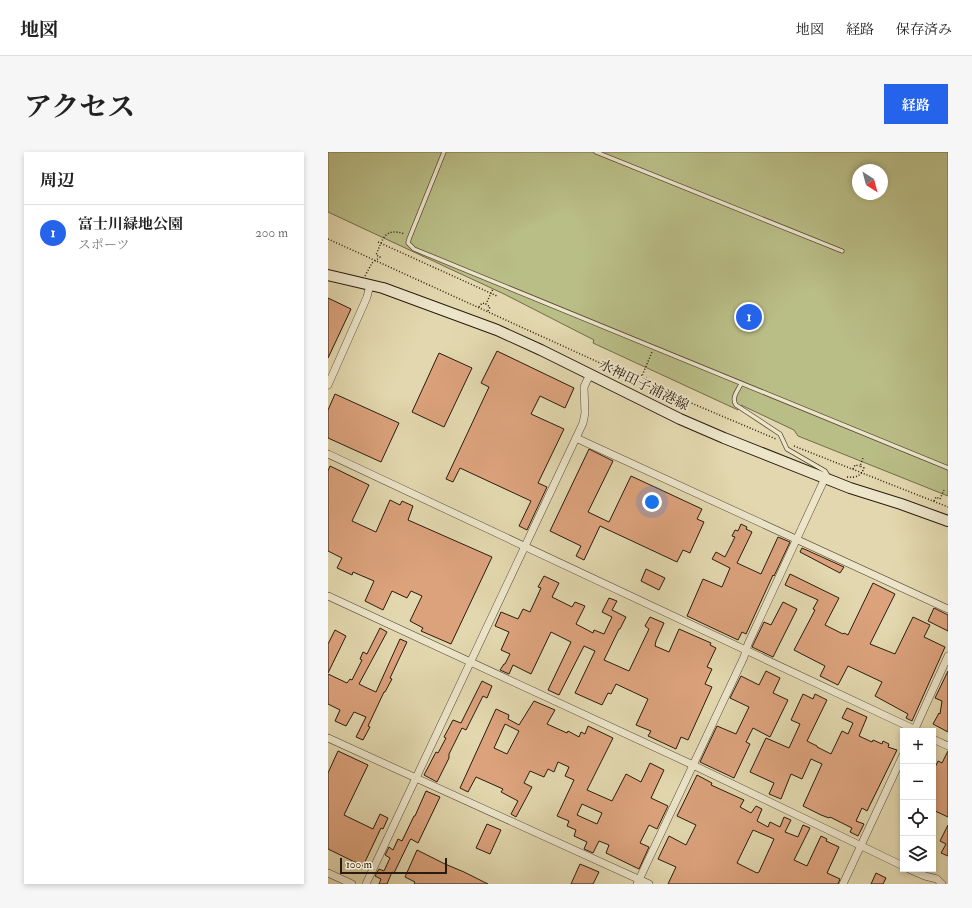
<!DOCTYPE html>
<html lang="ja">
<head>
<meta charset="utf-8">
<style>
	body { margin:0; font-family:"IM FELL Double Pica","Noto Serif JP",serif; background:#f6f6f6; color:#222 }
	.controls { position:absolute; right:12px; bottom:12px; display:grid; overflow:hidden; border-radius:0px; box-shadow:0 2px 6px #0003 }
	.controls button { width:36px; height:36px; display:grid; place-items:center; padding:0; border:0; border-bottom:1px solid #e0e0e0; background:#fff; color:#222; font:20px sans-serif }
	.compass { position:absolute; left:524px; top:12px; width:36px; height:36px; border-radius:50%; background:#fff; box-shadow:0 2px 6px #0003; rotate:144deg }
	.scale { position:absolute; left:12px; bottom:10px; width:107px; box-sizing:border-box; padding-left:4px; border:2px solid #2b1b0f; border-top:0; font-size:11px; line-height:14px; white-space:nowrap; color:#2b1b0f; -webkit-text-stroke:3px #ece5ca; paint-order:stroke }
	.you { position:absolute; left:324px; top:350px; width:14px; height:14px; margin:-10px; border:3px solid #fff; border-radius:50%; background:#1a73e8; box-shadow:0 0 0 6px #1a73e833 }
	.badge { display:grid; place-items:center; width:26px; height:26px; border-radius:50%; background:#2563eb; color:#fff; font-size:13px; font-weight:700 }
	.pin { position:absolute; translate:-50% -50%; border:2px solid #fff; box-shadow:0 1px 4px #0006 }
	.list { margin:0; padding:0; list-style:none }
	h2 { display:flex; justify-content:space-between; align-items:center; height:52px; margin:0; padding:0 16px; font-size:17px }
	h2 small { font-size:13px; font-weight:400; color:#767676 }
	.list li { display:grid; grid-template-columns:26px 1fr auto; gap:12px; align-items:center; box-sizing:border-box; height:56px; padding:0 16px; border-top:1px solid #e0e0e0 }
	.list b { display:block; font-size:15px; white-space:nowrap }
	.list p { margin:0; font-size:13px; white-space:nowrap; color:#767676 }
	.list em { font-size:13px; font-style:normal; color:#767676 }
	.icon { flex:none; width:22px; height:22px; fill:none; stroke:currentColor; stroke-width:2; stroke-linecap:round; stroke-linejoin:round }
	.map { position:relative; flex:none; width:620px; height:732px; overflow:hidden; border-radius:0px }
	header { display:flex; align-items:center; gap:24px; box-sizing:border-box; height:56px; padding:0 20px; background:#fff; border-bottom:1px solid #e0e0e0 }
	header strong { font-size:19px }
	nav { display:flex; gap:22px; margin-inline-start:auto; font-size:14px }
	.intro { display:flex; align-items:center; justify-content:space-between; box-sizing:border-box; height:96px; padding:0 24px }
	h1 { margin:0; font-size:28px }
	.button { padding:10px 18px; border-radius:0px; background:#2563eb; color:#fff; font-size:14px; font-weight:700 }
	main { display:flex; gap:24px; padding:0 24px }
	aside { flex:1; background:#fff; border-radius:0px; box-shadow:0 2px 6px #0003 }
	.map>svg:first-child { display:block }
	.green { fill:#b9bd86; stroke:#726c4a; fill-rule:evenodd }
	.building { fill:#dba27c; stroke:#2b1b0f; fill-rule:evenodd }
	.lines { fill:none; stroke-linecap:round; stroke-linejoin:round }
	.lane-casing { stroke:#594a37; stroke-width:5 }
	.street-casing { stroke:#594a37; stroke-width:8 }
	.secondary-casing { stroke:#2b1b0f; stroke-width:12 }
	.path { stroke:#2b1b0f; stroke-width:1.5; stroke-dasharray:1 2; stroke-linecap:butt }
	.lane { stroke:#ece5ca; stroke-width:3.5 }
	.street { stroke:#ece5ca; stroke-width:7 }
	.secondary { stroke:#ece5ca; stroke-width:10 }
	.labels { text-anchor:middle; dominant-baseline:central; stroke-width:3.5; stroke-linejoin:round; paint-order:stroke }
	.street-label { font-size:14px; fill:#2b1b0f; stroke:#ece5ca }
</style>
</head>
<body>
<header>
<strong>地図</strong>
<nav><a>地図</a><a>経路</a><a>保存済み</a></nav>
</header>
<div class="intro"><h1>アクセス</h1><a class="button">経路</a></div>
<main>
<aside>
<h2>周辺<small></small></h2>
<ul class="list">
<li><span class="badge">1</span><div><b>富士川緑地公園</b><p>スポーツ</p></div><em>200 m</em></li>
</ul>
</aside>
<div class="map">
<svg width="620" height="732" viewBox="0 0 620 732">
	<rect width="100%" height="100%" fill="#e2d7ae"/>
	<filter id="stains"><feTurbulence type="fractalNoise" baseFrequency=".005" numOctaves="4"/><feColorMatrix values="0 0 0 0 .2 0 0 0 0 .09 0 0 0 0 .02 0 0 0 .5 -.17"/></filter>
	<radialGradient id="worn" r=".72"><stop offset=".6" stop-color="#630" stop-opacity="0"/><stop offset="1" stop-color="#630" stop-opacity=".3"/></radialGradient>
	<path class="green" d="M0 0H620V344L470 284 466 278 413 253 410 258 265 191 266 188 176 142 0 60ZM530 18H554V42H530Z"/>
	<g class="building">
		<path d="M0 146 23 157 0 206Z"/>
		<path d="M169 199 246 236 237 256 212 244 203 262 236 277 210 331 219 335 199 378 191 374 203 349 132 316 125 330 118 327 161 235 153 231Z"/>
		<path d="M111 201 144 216 116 275 84 260Z"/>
		<path d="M7 242 71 271 53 310 0 286V258Z"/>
		<path d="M261 297 285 309 260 360 281 370 303 324 374 357 369 367 376 370 362 401 355 398 349 410 272 374 256 408 248 404 253 394 222 379Z"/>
		<path d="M2 314 41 333 24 369 48 380 62 348 72 353 74 349 85 354 80 368 164 405 123 492 93 479 95 476 82 469 94 444 83 439 79 446 64 439 55 458 37 449 46 429 25 420 24 423 9 416 14 406 0 399V319Z"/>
		<path d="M413 372 419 375 418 377 424 380 409 411 433 422 450 385 462 390 446 424 445 423 418 482 414 480 410 488 359 464 375 427 394 435 402 416 384 407 388 400 397 405 407 385 404 384 407 378 410 379Z"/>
		<path d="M474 396 516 415 512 421 472 400Z"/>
		<path d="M318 417 337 426 331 438 313 429Z"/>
		<path d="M462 422 511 446 497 473 515 482 516 481 520 483 545 431 567 442 542 492 567 502 585 465 602 473 596 485 617 495 584 569 578 566 580 562 547 544 554 530 520 514 510 533 492 524 497 514 466 498 487 458 485 457 490 448 457 433Z"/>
		<path d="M216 424 231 431 224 445 244 455 247 450 257 454 248 472 265 481 266 478 276 482 284 465 274 460 281 446 289 449 284 458 298 465 292 477H291L276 508 301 519 321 477 317 474 322 465 336 471 328 489 327 494 341 500 351 477 383 491 382 493 388 496 379 515 384 517 377 532 384 535 360 588 353 585 348 597 320 584 323 579 308 573 320 547 288 532 283 542 280 541 274 553 247 541 267 499 256 494 231 543 220 538 243 490 223 480 203 522 185 513 181 522 172 518 176 512H177L182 502 173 498 181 480 167 474 173 460 190 467 195 457 202 460 213 436 210 435Z"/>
		<path d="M455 450 469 457 445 505 424 495 436 470 443 473Z"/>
		<path d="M606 456 620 463V479L600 469Z"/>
		<path d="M52 476 59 480 31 532 37 535 48 540 72 487 79 490 62 526 64 527 57 540H56L40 574 42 575 35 588 28 585 38 565 26 560 18 574 7 569 12 558 0 552V522L19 531 22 527 24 528 34 508 32 507 35 500 39 502Z"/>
		<path d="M7 478 18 484 0 521V492Z"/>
		<path d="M438 519 452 526 445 541 460 548 442 585 425 576 418 590 422 592 406 626 372 610 389 574 408 582 421 555 402 546 413 524 431 533Z"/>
		<path d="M620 519V580L605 572 611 561 612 562 614 549 607 546Z"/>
		<path d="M154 529 164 534 159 546 155 544 138 578 134 576 121 602V606L109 630 96 623 108 600 110 601 118 586 116 585 125 568 133 571Z"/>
		<path d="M475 542 485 547 487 542 499 548 479 589 489 594V595L503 602 514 579 520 582 525 571 514 566 519 556 539 565 531 584 544 590 545 588 554 592 555 589 561 592 560 595 569 598 539 659 534 656 528 669 536 672 530 684 522 680 524 676 502 665 501 666 493 663 475 654 494 612 483 607 474 627 463 622 453 647 441 642 446 631 422 620 438 586 461 596 472 572 463 568Z"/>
		<path d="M206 549 227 558 219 572 239 581 240 579 251 585 253 580 257 582 260 574 285 586 259 638 284 649 298 622 313 630 322 611 336 618 323 646 340 654 329 677 321 673 312 691 321 695 311 717 278 701 281 693 271 689 265 701 256 697 259 690 246 684 248 678 239 674 241 669 229 664 246 628 237 624 241 615 230 610 226 620 220 617 216 625 202 619 196 631 204 635 188 665 183 662 190 649 173 640 175 637 148 625 140 640 132 636 168 557 181 563 180 567 191 573ZM177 572 191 579 179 602 166 596ZM254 652 274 661 269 672 249 663Z"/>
		<path d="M10 599 40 613 16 663 45 677 52 662 60 666 55 677 53 676 35 714 0 697V621Z"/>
		<path d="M620 599V665L605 658V620L610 609 614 611Z"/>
		<path d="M369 623 384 631 383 633 416 648 412 655 423 661 428 654 434 657 429 669 440 675 442 670 452 675 456 665 463 668 457 680 470 685 475 673 482 676 466 708 479 714 493 684 499 687 498 689 511 695 499 721 512 727 510 732H340L348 715 330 707 341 684 358 693 368 673 349 664ZM425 678 446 687 431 720 429 721 409 711Z"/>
		<path d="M98 639 112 645 90 691 83 687 82 688 66 721 64 720 59 732H51L53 727 47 724 51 717 56 719 62 706 57 703 61 695 65 698 70 687 74 689 86 664H87Z"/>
		<path d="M159 672 173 678 162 702 148 696Z"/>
		<path d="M620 673V704L613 701 618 692 612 689Z"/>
		<path d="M89 698 117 712 136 720 160 732H86L87 730 77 725Z"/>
		<path d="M252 712 271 720 265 732H243Z"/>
		<path d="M548 721 558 726 555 732H543Z"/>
	</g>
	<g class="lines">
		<defs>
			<g id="lane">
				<path d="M116 0 81 87 80 91 86 97 620 316"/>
				<path d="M268 0 514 99"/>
				<path d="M413 232C410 238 403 246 408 253L452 282 459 297 497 319 499 322 497 326"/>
			</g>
			<g id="street">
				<path d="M0 233 39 145 42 133"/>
				<path d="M248 286 620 457"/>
				<path d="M0 302 590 579"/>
				<path d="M0 444 365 613 575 714"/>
				<path d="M586 579 620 504"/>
				<path d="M0 586 321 732"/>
				<path d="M605 587 620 594"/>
				<path d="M581 717 597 724 609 727 614 732"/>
				<path d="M0 721 24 732"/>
				<path d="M38 732 255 271 257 261 256 235 262 222"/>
				<path d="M309 732 416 505 420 492 497 326"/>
				<path d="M515 732 575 603"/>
			</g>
			<path id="secondary" d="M0 123 55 136 169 178 213 198 352 267 396 286 522 336 573 352 620 369"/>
		</defs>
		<use href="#lane" class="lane-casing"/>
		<use href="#street" class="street-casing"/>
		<use href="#secondary" class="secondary-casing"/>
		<g class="path">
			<path d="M0 87 316 231 448 287"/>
			<path d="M50 90 169 144"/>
			<path d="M37 124 44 111 51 106 52 105 48 103C55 87 56 75 77 82"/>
			<path d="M151 155 154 151 158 152"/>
			<path d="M160 159 162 155 158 152 165 137"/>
			<path d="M307 227 310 222 314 224"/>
			<path d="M316 231 319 226 314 224 324 200"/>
			<path d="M466 294 620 355"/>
			<path d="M525 317 527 313 532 314"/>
			<path d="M519 325C528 326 533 324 536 316L532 314 535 306"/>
			<path d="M606 349 608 345 612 347 616 338"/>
		</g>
		<use href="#lane" class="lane"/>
		<use href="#street" class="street"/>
		<use href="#secondary" class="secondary"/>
	</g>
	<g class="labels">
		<g class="street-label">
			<text transform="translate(316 233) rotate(26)">水神田子浦港線</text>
		</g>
	</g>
	<rect width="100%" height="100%" filter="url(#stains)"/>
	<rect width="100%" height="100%" fill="url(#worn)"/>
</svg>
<div class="controls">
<button>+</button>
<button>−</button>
<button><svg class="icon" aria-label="locate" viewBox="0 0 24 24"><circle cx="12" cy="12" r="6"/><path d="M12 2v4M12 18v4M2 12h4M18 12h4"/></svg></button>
<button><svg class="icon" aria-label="layers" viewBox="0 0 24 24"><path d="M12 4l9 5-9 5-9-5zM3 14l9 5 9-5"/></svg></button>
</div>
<svg class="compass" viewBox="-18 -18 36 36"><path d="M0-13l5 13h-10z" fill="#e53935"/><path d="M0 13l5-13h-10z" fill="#767676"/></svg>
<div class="scale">100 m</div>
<div class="you"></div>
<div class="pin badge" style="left:421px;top:165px">1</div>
</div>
</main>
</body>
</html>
